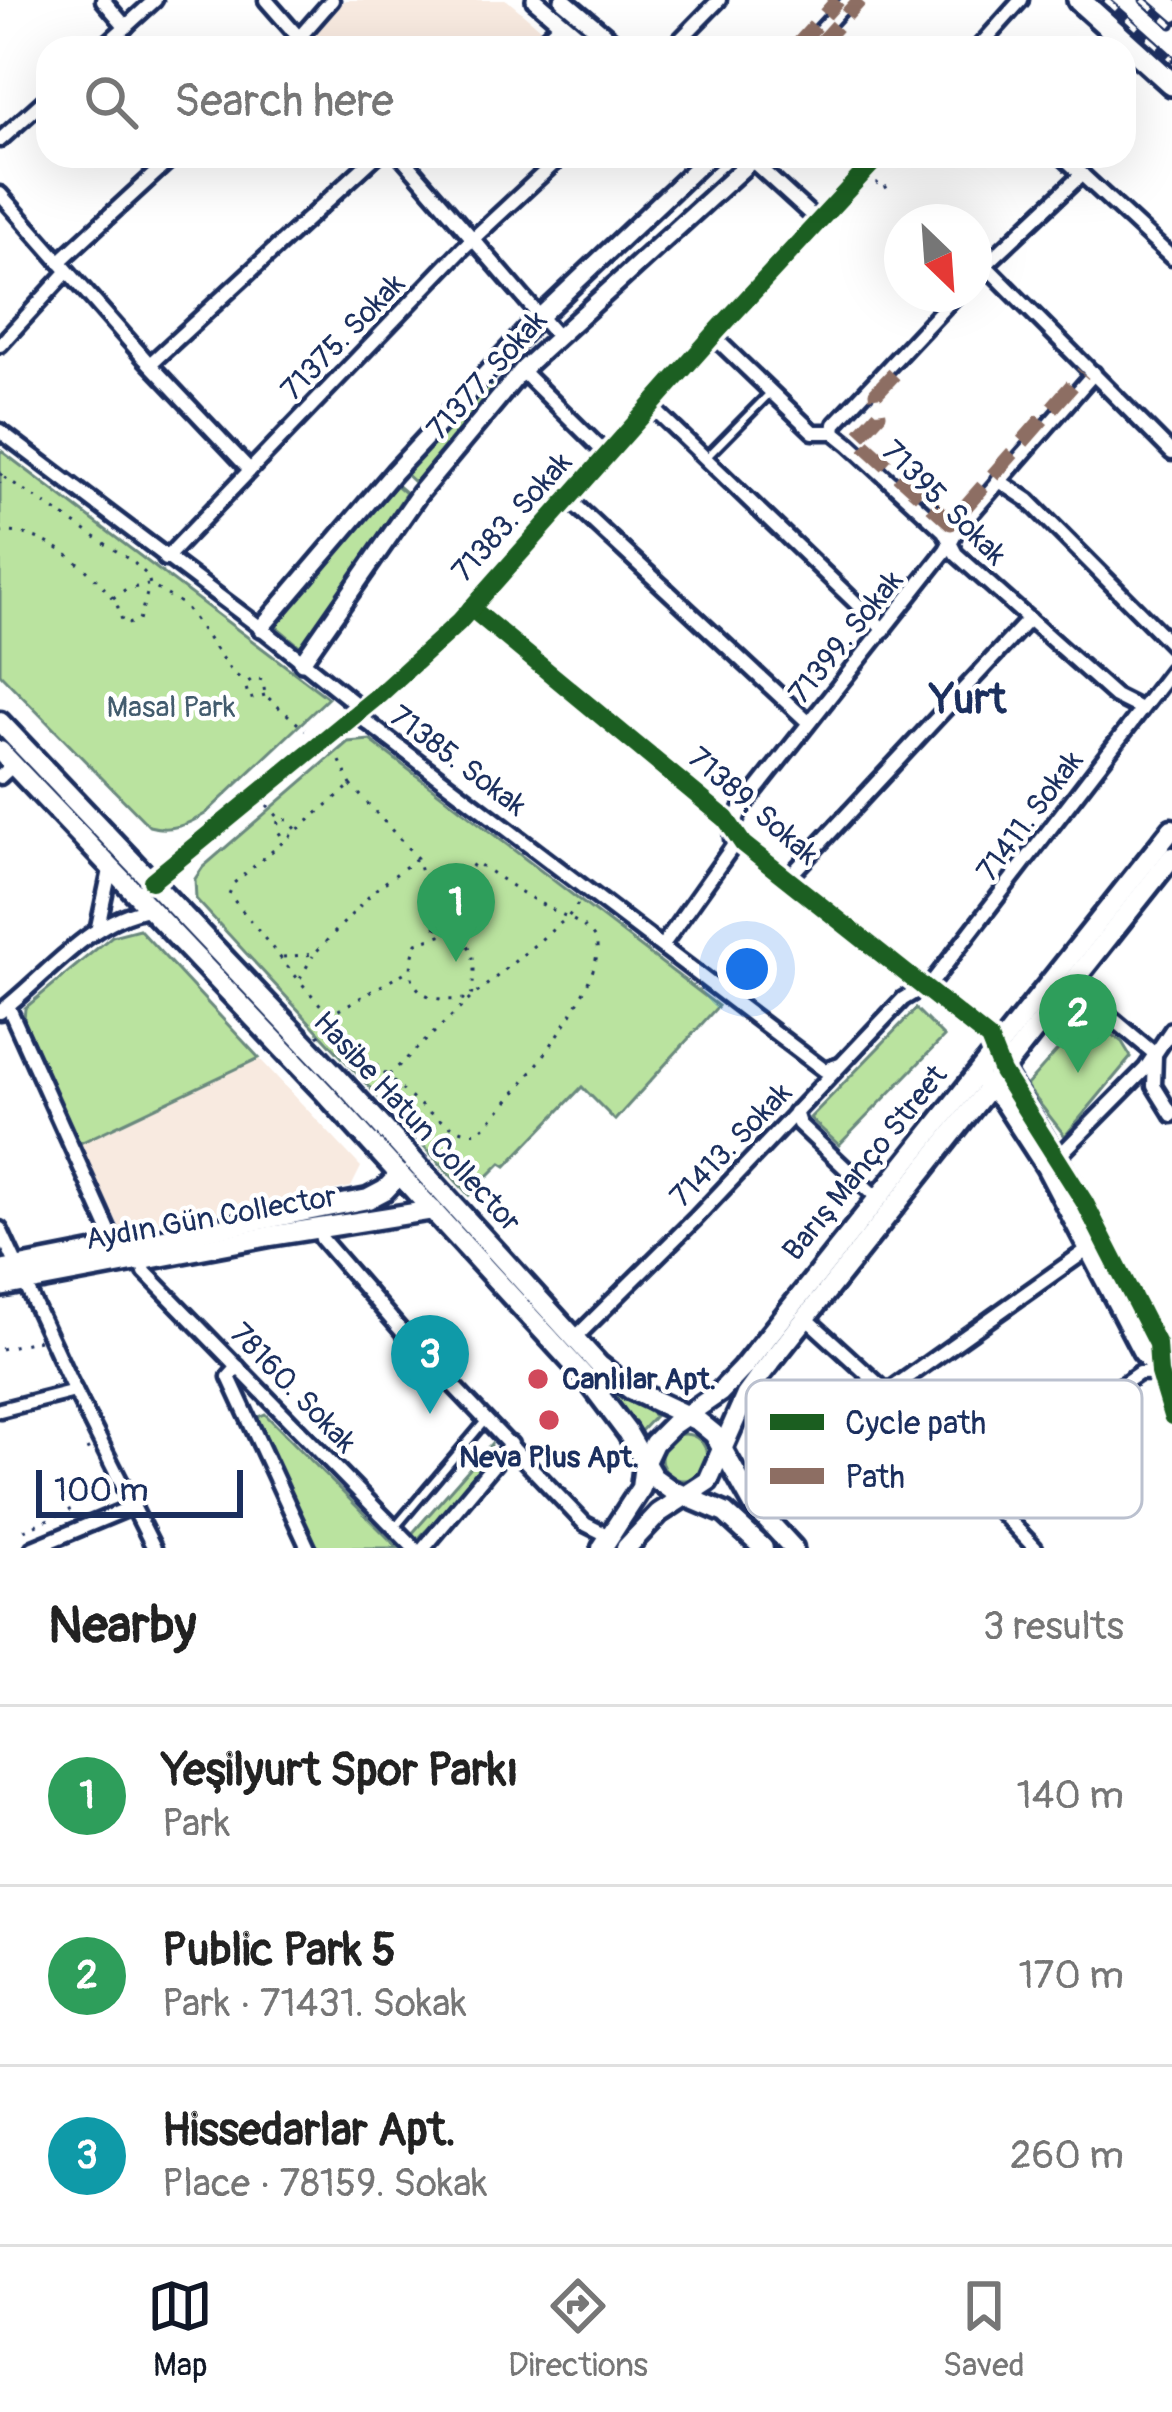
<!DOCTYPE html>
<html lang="en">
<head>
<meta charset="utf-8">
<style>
	body { margin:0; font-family:Pangolin,sans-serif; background:#f2f2f2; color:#222 }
	.compass { position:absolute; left:884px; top:204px; width:108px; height:108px; border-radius:50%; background:#fff; box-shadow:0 12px 48px #0002; rotate:155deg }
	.scale { position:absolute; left:36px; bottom:30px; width:207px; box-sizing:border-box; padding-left:12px; border:6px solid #1b2f5e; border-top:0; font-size:33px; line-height:42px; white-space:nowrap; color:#1b2f5e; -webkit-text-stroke:9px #fff; paint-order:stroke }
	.you { position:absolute; left:747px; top:969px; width:42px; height:42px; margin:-30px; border:9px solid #fff; border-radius:50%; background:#1a73e8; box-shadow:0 0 0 18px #1a73e833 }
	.badge { display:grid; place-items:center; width:78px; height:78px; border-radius:50%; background:#111827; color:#fff; font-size:39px; font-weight:700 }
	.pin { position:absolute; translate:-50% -99px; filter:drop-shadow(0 3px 6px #0008) }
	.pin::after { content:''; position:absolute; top:63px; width:42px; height:36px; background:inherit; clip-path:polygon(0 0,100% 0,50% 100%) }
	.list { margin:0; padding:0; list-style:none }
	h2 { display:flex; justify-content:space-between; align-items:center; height:156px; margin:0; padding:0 48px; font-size:51px }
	h2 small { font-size:39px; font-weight:400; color:#767676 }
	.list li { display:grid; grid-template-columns:78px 1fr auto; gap:36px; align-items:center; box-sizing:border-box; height:180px; padding:0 48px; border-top:3px solid #e0e0e0 }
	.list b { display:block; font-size:45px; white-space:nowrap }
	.list p { margin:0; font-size:39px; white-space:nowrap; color:#767676 }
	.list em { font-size:39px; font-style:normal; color:#767676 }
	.icon { flex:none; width:66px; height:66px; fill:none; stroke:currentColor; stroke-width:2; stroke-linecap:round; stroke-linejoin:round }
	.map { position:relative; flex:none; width:1172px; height:1548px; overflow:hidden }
	.search { position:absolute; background:#fff; box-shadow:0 12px 48px #0002; left:36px; right:36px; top:36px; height:132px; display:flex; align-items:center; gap:30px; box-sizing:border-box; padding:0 42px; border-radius:36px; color:#767676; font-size:45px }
	.sheet { height:696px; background:#fff }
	nav { display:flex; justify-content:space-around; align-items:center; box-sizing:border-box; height:168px; border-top:3px solid #e0e0e0; background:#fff; font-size:33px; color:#767676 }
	nav a { display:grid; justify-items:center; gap:6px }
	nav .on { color:#111827 }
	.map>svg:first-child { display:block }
	.built { fill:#f8eae0 }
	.green { fill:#bae39f; stroke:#6a897e; stroke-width:3 }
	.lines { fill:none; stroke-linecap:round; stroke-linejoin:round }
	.service-casing { stroke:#1b2f5e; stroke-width:15 }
	.minor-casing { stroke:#1b2f5e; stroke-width:21 }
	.tertiary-casing { stroke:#1b2f5e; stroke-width:24 }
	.secondary-casing { stroke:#1b2f5e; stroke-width:27 }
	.primary-casing { stroke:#1b2f5e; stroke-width:30 }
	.path { stroke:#1b2f5e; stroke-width:3; stroke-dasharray:3 9; stroke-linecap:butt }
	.service { stroke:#fff; stroke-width:6 }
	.minor { stroke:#fff; stroke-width:12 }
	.tertiary { stroke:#fff; stroke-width:15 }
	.secondary { stroke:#fff; stroke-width:18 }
	.primary { stroke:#fff; stroke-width:21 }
	.rail-casing { stroke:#1b2f5e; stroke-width:9 }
	.rail { stroke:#fff; stroke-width:4.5; stroke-dasharray:14; stroke-linecap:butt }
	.quiet { stroke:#8d6e63; stroke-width:15; stroke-dasharray:30 15; stroke-linecap:butt }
	.cycleway-casing { stroke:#fff; stroke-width:26 }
	.cycleway { stroke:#1b5e20; stroke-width:18 }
	.poi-dot { fill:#d1495b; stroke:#fff; stroke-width:4.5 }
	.labels { text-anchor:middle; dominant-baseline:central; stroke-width:9; stroke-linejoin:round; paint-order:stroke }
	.street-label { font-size:30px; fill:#1b2f5e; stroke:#fff }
	.park-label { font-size:30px; fill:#435c6e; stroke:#fff }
	.poi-label { font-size:30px; font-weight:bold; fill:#1b2f5e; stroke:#fff; text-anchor:start }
	.district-label { font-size:42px; font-weight:bold; fill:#1b2f5e; stroke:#fff }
	.key { fill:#fff; stroke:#bbc1cf; stroke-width:3 }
	.key-label { font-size:33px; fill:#1b2f5e }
</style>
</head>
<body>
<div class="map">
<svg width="1172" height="1548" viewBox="0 0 1172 1548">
	<rect width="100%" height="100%" fill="#fff"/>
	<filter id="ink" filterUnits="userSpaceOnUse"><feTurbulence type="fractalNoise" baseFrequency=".00833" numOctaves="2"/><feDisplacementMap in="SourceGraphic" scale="24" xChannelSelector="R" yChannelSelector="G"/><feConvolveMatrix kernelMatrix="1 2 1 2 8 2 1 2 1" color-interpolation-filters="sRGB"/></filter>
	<g filter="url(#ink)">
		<g class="built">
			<path d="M345 0H507L541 29 521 48H318L308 38Z"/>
			<path d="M259 1058 361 1167 351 1187 121 1230 78 1144Z"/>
		</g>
		<g class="green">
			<path d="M496 385 415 483 403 472 476 388Z"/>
			<path d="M0 450 328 698 205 814C187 825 170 832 149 826L0 674Z"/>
			<path d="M394 483 406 493 303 649 272 623Z"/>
			<path d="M370 740 718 1006 615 1120 582 1087 506 1166 501 1163 469 1195 196 899 195 879 203 867 348 742Z"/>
			<path d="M139 929 259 1058 78 1144 24 1020 25 1008 112 936Z"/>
			<path d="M916 1009 944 1037 839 1145 810 1118Z"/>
			<path d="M1088 1016 1122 1042 1131 1057 1065 1136 1026 1086Z"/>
			<path d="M479 1243 605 1380 655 1416 638 1434 475 1245Z"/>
			<path d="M265 1414 398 1548H317L256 1418Z"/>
			<circle cx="684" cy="1457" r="23"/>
			<path d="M491 1444C490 1472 438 1517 419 1538L412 1539 410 1536Z"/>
		</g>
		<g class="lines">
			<defs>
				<g id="service">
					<path d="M706 458 771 392"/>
					<path d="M397 1525 485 1421"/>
				</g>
				<g id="minor">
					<path d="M103 0 126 27"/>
					<path d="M266 0 308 48"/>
					<path d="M102 48 155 0"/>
					<path d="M290 48 332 0"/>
					<path d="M535 48 561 23"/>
					<path d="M672 48 719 0"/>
					<path d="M805 48 849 0"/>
					<path d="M978 48 1021 0"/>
					<path d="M0 140 48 97"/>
					<path d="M401 156 556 335"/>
					<path d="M1062 156 1172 258"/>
					<path d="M749 158 819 222"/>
					<path d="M0 194 145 359 249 469"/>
					<path d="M59 262 174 156"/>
					<path d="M985 265 1172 453"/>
					<path d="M974 276 1082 174"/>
					<path d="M713 336 813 432H834L849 444 944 531 956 554 1115 696 1141 709"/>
					<path d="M0 345 67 272"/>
					<path d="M150 364 376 156"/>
					<path d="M524 368 526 375 607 455"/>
					<path d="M651 406 884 630"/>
					<path d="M0 431 261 628 352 701 364 720 824 1070 840 1065"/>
					<path d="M834 432 835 424 957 294"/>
					<path d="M998 480 1028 500 1172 645"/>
					<path d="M570 500 808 722"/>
					<path d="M165 559 463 248 562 156"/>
					<path d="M471 608 726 819 743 844 989 1039 994 1050"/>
					<path d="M0 777 13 765"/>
					<path d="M788 878 1029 619"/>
					<path d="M152 881 379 695 459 622 718 330 879 156"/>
					<path d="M98 927 110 870"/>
					<path d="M662 946 733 846 731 831 741 809 946 550 957 530 1094 373"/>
					<path d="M1070 983 1155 1054"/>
					<path d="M8 1006 117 1248"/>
					<path d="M0 1012C47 976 89 919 149 909"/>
					<path d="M1155 1056 1154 1086 1172 1115"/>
					<path d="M795 1112 799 1124 876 1197"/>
					<path d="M1051 1164 1145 1069 1172 1029"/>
					<path d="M319 1227 322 1239 406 1336 585 1524 611 1537"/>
					<path d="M0 1229 70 1381 154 1548"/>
					<path d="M142 1260 145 1272 414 1548"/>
					<path d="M805 1317 887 1392 1035 1548"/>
					<path d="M575 1338 696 1218 903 999 933 981 1172 670"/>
					<path d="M238 1367 229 1377 308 1548"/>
					<path d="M887 1392 1087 1250"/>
					<path d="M0 1410 75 1391"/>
					<path d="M979 1485 1139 1373 1172 1372"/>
					<path d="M33 1548 134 1506"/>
					<path d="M424 1548 511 1444"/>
				</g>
				<g id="tertiary">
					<path d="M535 0 591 48"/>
					<path d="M563 0 620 48"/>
					<path d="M261 628 394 472 533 323 709 156"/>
					<path d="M302 662 419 494 524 368 752 160"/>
					<path d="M998 1061 1085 1203 1157 1344 1159 1373 1172 1416"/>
					<path d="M981 1079 1002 1102 1045 1168 1141 1352 1159 1373"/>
				</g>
				<g id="secondary">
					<path d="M0 722 339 1079 599 1365 630 1389 698 1421 714 1434 754 1506 793 1548"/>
					<path d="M0 751 324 1092 587 1379 627 1432 653 1477 671 1490 725 1513 763 1548"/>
					<path d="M0 1271 368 1199 385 1190 400 1174"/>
					<path d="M0 1287 270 1236 433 1210"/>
					<path d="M602 1548 641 1488 644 1464 654 1443 672 1425 720 1392 742 1369 1172 829"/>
					<path d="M626 1548 659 1513 708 1481 746 1395 762 1373 1172 857"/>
				</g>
				<g id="primary">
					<path d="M1079 0 1172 84"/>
					<path d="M1159 0 1172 11"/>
				</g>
			</defs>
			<use href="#service" class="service-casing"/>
			<use href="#minor" class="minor-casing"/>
			<use href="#tertiary" class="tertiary-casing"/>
			<use href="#secondary" class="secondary-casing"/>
			<use href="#primary" class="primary-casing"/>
			<g class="path">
				<path d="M876 182 883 189 891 184"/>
				<path d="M0 473 4 477 0 483"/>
				<path d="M4 477 133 562 148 576 150 585 184 605 231 671 246 683"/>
				<path d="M0 533C40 526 91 569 114 600 120 608 119 617 125 625L139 620 149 587"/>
				<path d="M113 598 126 589 148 585"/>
				<path d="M265 695 249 699 245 684 254 678 263 680 265 695 305 730"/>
				<path d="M340 761 351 785"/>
				<path d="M351 785 417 858 437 933 442 910 475 862C499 877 522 894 547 907 563 916 583 922 594 937 617 971 507 1109 478 1132 424 1144 265 939 229 894L234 883Z"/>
				<path d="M267 805 280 819 288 820 296 829"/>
				<path d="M278 821 277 829 283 839"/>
				<path d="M449 932C480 942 475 971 471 998 428 1005 398 991 417 943Z"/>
				<path d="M283 957 314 954 375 890 416 859"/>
				<path d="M300 978 313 956"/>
				<path d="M328 1016 409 970"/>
				<path d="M318 1036 333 1023"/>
				<path d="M389 1075 471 998 568 917 581 900"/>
				<path d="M1 1349 39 1340"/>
				<path d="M87 1448 90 1454 94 1452"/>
				<path d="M83 1500 88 1509"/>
				<path d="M24 1530 85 1503"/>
			</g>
			<use href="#service" class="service"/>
			<use href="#minor" class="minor"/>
			<use href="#tertiary" class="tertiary"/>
			<use href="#secondary" class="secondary"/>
			<use href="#primary" class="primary"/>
			<defs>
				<g id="rail">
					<path d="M1106 0 1172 59"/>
					<path d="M1143 0 1172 25"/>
				</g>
			</defs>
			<use href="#rail" class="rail-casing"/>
			<use href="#rail" class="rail"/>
			<g class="quiet">
				<path d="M795 48 838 0"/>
				<path d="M816 48 860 0"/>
				<path d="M894 374 876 393 879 414 857 438 951 523 1083 373"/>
			</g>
			<defs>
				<g id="cycleway">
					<path d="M471 608 726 819 743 844 989 1039 1002 1072 1085 1203 1157 1344 1159 1373 1172 1416"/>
					<path d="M152 881 379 695 459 622 718 330 879 156"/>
				</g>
			</defs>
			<use href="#cycleway" class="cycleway-casing"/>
			<use href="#cycleway" class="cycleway"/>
		</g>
	</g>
	<g class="poi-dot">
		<circle cx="538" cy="1379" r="12"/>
		<circle cx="549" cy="1420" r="12"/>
	</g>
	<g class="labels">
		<g class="street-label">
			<text transform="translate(343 337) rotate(-46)">71375. Sokak</text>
			<text transform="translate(487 375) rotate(-48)">71377. Sokak</text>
			<text transform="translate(944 503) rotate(45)">71395. Sokak</text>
			<text transform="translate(512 517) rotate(-48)">71383. Sokak</text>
			<text transform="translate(846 637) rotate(-51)">71399. Sokak</text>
			<text transform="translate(458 761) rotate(37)">71385. Sokak</text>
			<text transform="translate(753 806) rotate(41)">71389. Sokak</text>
			<text transform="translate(1030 816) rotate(-53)">71411. Sokak</text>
			<text transform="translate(417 1122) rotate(47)">Hasibe Hatun Collector</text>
			<text transform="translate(731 1145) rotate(-46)">71413. Sokak</text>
			<text transform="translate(865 1163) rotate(-51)">Barış Manço Street</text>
			<text transform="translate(211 1218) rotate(-10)">Aydın Gün Collector</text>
			<text transform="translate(293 1388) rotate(46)">78160. Sokak</text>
		</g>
		<g class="park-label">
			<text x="171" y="707">Masal Park</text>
		</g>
		<g class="poi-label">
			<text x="562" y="1379">Canlılar Apt.</text>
			<text x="549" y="1457" text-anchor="middle">Neva Plus Apt.</text>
		</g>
		<g class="district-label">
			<text x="968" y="700">Yurt</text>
		</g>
	</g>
	<rect x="746" y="1380" width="396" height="138" rx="18" class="key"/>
	<rect x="770" y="1414" width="54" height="16" fill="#1b5e20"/>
	<rect x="770" y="1468" width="54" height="16" fill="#8d6e63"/>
	<g class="key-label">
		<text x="845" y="1434">Cycle path</text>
		<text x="845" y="1488">Path</text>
	</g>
</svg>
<svg class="compass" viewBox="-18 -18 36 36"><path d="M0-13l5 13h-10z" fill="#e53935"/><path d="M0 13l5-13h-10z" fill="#767676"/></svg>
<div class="scale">100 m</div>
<div class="you"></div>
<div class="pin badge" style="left:456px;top:962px;background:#2e9e5b">1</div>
<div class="pin badge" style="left:1078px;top:1073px;background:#2e9e5b">2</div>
<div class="pin badge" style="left:430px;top:1414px;background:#0f9aa8">3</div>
<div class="search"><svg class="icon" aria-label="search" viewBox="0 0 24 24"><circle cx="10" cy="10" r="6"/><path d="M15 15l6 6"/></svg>Search here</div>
</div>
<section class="sheet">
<h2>Nearby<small>3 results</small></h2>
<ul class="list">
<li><span class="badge" style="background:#2e9e5b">1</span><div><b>Yeşilyurt Spor Parkı</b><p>Park</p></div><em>140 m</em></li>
<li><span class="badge" style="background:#2e9e5b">2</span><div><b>Public Park 5</b><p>Park · 71431. Sokak</p></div><em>170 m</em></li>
<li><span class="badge" style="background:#0f9aa8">3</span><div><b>Hissedarlar Apt.</b><p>Place · 78159. Sokak</p></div><em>260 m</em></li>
</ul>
</section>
<nav>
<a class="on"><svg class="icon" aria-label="map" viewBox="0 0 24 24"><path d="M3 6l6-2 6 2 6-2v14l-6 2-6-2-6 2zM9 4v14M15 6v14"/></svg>Map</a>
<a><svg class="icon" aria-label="directions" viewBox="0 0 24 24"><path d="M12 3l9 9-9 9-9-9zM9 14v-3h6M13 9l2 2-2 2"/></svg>Directions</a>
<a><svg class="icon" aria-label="saved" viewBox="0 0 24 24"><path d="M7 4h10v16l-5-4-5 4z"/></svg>Saved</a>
</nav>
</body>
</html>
